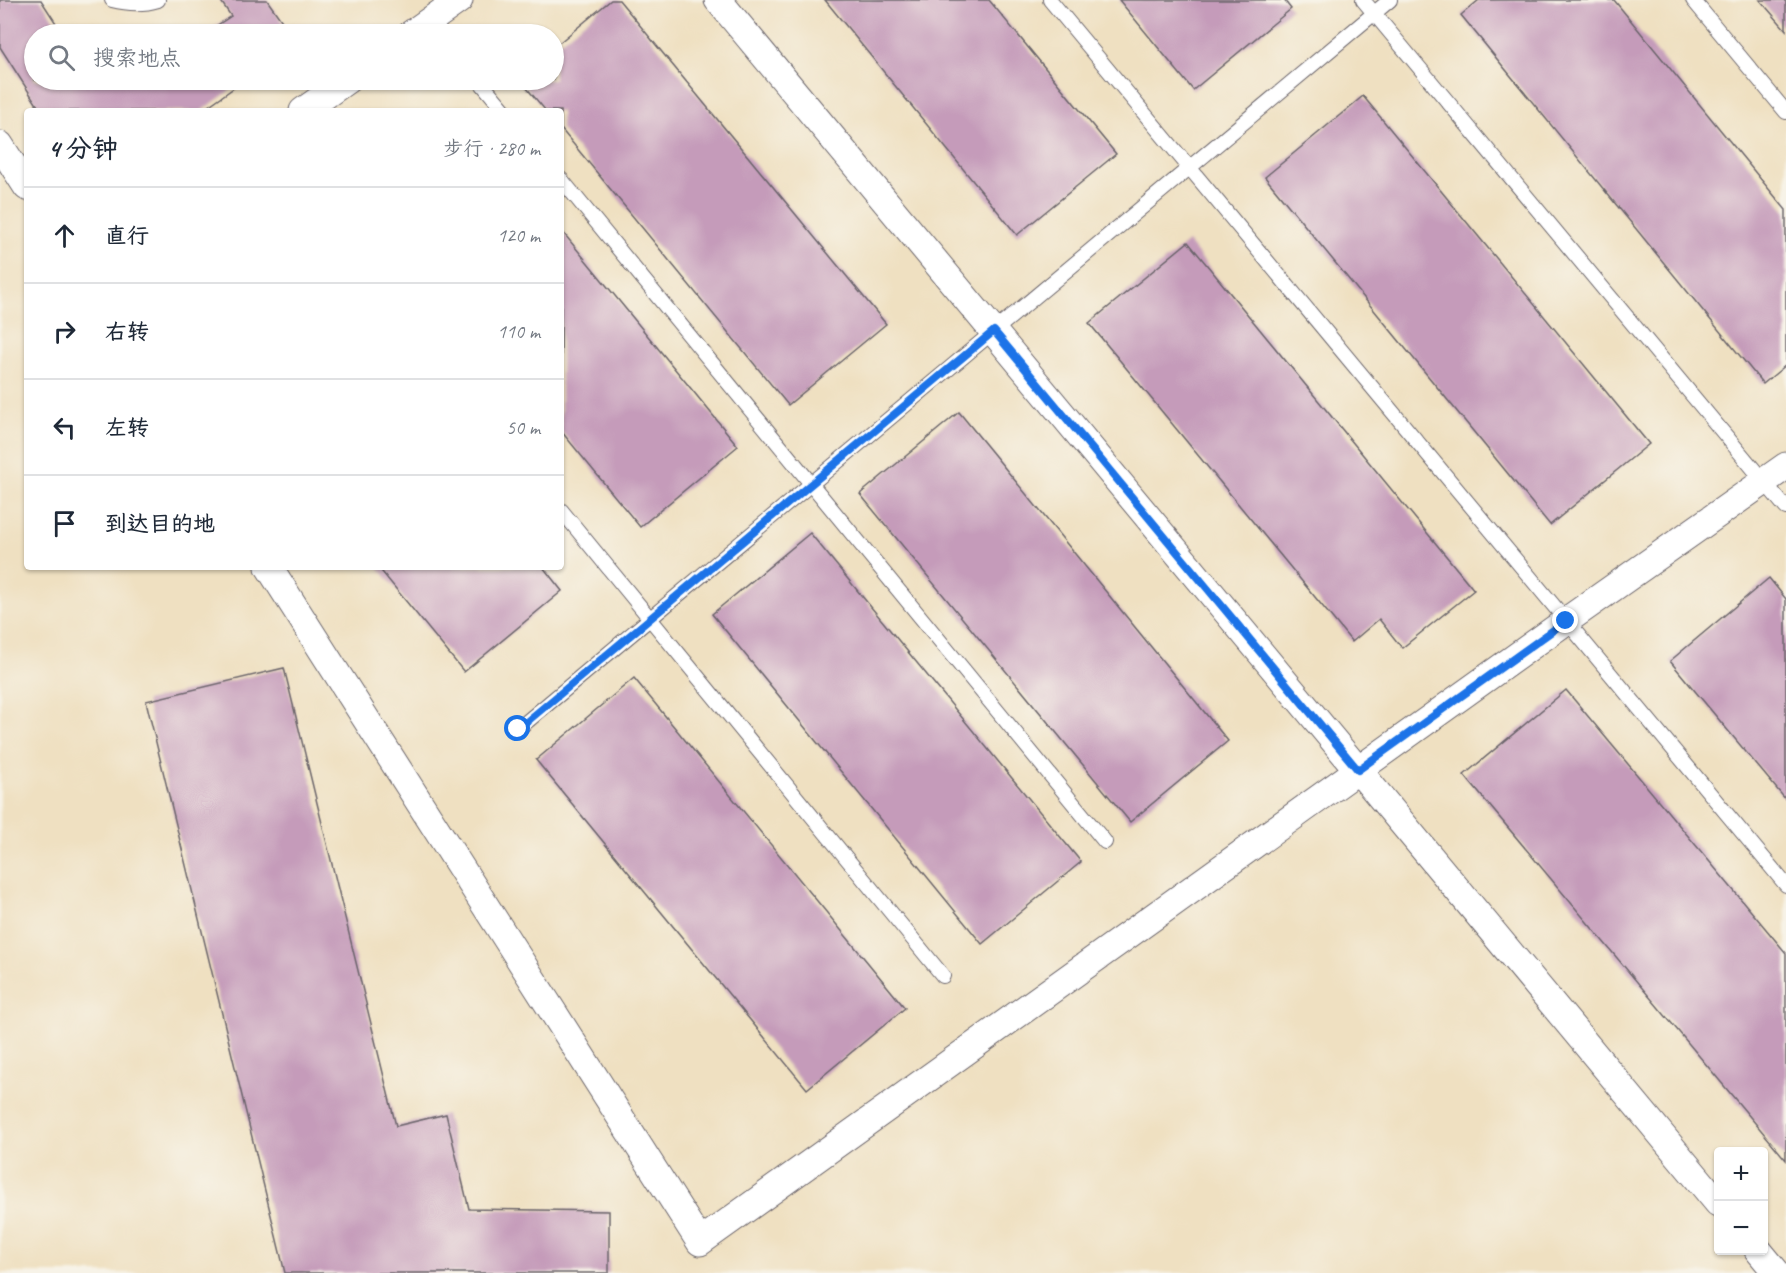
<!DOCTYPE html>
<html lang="zh">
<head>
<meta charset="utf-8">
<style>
	body { margin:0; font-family:Caveat,"LXGW WenKai TC",sans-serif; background:#f2f2f3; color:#1f2937 }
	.controls { position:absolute; right:18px; bottom:18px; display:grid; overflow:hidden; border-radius:6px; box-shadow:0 2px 4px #0004 }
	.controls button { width:54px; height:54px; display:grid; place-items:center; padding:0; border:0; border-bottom:2px solid #e0e1e3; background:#fff; color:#1f2937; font:30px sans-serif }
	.stop { position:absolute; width:18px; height:18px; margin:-14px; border:4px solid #1a73e8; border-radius:50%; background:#fff }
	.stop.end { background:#1a73e8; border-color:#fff; box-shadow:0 2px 6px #0008 }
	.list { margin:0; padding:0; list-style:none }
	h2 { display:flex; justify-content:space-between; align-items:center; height:78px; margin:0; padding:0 24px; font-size:26px }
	h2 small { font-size:20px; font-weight:400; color:#747a83 }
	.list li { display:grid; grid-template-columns:39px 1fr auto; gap:18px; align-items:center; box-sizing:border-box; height:96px; padding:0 24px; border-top:2px solid #e0e1e3 }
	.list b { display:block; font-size:22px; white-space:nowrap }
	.list em { font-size:20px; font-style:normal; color:#747a83 }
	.icon { flex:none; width:33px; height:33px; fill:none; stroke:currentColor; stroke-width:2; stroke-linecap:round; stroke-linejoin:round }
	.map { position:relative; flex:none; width:1786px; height:1273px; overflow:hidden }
	.search { position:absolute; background:#fff; box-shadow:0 2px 4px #0004; left:24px; top:24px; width:540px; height:66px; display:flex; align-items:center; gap:15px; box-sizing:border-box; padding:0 21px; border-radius:33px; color:#747a83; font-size:22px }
	.panel { position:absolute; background:#fff; box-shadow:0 2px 4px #0004; left:24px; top:108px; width:540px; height:462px; border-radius:6px }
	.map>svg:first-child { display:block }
	.building { fill:#c59bba }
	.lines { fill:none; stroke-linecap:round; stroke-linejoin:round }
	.lane-casing { stroke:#6a646a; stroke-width:16 }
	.street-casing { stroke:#6a646a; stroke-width:29 }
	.lane { stroke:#fff; stroke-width:14 }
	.street { stroke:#fff; stroke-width:27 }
	.route { stroke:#1a73e8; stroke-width:8 }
</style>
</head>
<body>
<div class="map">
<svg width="1786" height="1273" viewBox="0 0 1786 1273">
	<rect width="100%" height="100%" fill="#f7f3e8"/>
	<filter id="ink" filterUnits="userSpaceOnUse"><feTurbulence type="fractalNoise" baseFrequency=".0167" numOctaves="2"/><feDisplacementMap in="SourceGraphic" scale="12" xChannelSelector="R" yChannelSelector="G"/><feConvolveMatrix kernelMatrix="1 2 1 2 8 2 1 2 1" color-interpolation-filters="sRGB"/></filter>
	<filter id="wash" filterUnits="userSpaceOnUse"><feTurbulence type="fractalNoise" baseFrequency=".008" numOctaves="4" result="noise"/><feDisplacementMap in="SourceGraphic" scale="24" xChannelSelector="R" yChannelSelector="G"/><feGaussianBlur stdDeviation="1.35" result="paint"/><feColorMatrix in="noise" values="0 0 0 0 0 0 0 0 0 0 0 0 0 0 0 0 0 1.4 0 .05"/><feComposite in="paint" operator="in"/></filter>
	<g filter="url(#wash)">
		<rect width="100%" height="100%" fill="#efe0c1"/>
		<g id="blocks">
			<g class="building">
				<path d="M0 0H41L63 34H34V80H245L201 111H41L0 47Z"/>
				<path d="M220 0H267L291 34H204L231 16Z"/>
				<path d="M611 0H619L886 324 788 405 561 129V111H546L520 80H554V47Z"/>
				<path d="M825 0H989L1116 154 1017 235Z"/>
				<path d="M1119 0H1284L1291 9 1193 90Z"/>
				<path d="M1479 0H1614L1786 210V365L1763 384 1461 15Z"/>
				<path d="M1760 0H1786V30Z"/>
				<path d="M1363 96 1649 444 1550 525 1265 177Z"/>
				<path d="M561 230 738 446 640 527 561 431Z"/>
				<path d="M1188 242 1474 590 1402 648 1379 619 1352 642 1089 323Z"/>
				<path d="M959 412 1228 741 1130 822 860 494Z"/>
				<path d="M810 533 1081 862 982 944 712 614Z"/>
				<path d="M378 567H543L562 591 464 672Z"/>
				<path d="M1769 578 1786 599V800L1670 661Z"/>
				<path d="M284 668 396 1126 446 1114 469 1209 609 1211V1273H285L146 701Z"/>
				<path d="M634 678 905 1008 807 1089 536 760Z"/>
				<path d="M1566 690 1786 953V1160L1464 775Z"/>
			</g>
		</g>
	</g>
	<g filter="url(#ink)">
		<use href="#blocks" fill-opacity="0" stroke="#6a646a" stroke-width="1.5"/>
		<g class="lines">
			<defs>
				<g id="lane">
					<path d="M112 0C128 4 142 5 158 0"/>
					<path d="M1050 0 1786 885"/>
					<path d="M1363 0 1786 508"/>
					<path d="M1693 0 1786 112"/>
					<path d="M430 20 442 34"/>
					<path d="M479 80 505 111"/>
					<path d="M561 179 1105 842"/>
					<path d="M561 510 943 976"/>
					<path d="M518 729 1390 0"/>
				</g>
				<g id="street">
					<path d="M718 0 1718 1203"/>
					<path d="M411 34 459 0"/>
					<path d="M303 111 347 80"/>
					<path d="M0 145 27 187"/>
					<path d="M269 567 700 1242 1566 621 1786 466"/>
					<path d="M1758 1250 1777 1273"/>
				</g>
			</defs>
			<use href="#lane" class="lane-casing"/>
			<use href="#street" class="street-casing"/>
			<use href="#lane" class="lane"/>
			<use href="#street" class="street"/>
		</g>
	</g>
	<g class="lines" filter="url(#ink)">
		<path class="route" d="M518 729 994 331 1358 770 1566 621"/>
	</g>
</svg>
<div class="controls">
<button>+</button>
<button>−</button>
</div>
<div class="stop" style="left:518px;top:729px"></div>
<div class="stop end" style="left:1566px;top:621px"></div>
<div class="search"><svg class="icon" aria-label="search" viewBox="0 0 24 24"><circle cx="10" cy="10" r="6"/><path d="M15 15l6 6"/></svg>搜索地点</div>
<section class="panel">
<h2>4 分钟<small>步行 · 280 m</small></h2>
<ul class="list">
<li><svg class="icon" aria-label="ahead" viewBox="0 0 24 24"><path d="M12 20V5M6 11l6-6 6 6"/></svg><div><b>直行</b></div><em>120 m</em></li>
<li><svg class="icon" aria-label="right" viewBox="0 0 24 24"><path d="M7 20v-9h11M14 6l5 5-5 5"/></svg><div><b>右转</b></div><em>110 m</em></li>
<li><svg class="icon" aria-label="left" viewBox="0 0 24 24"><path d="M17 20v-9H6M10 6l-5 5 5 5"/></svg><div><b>左转</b></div><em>50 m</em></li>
<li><svg class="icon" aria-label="arrive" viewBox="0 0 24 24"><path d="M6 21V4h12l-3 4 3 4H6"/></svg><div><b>到达目的地</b></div></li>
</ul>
</section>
</div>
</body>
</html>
